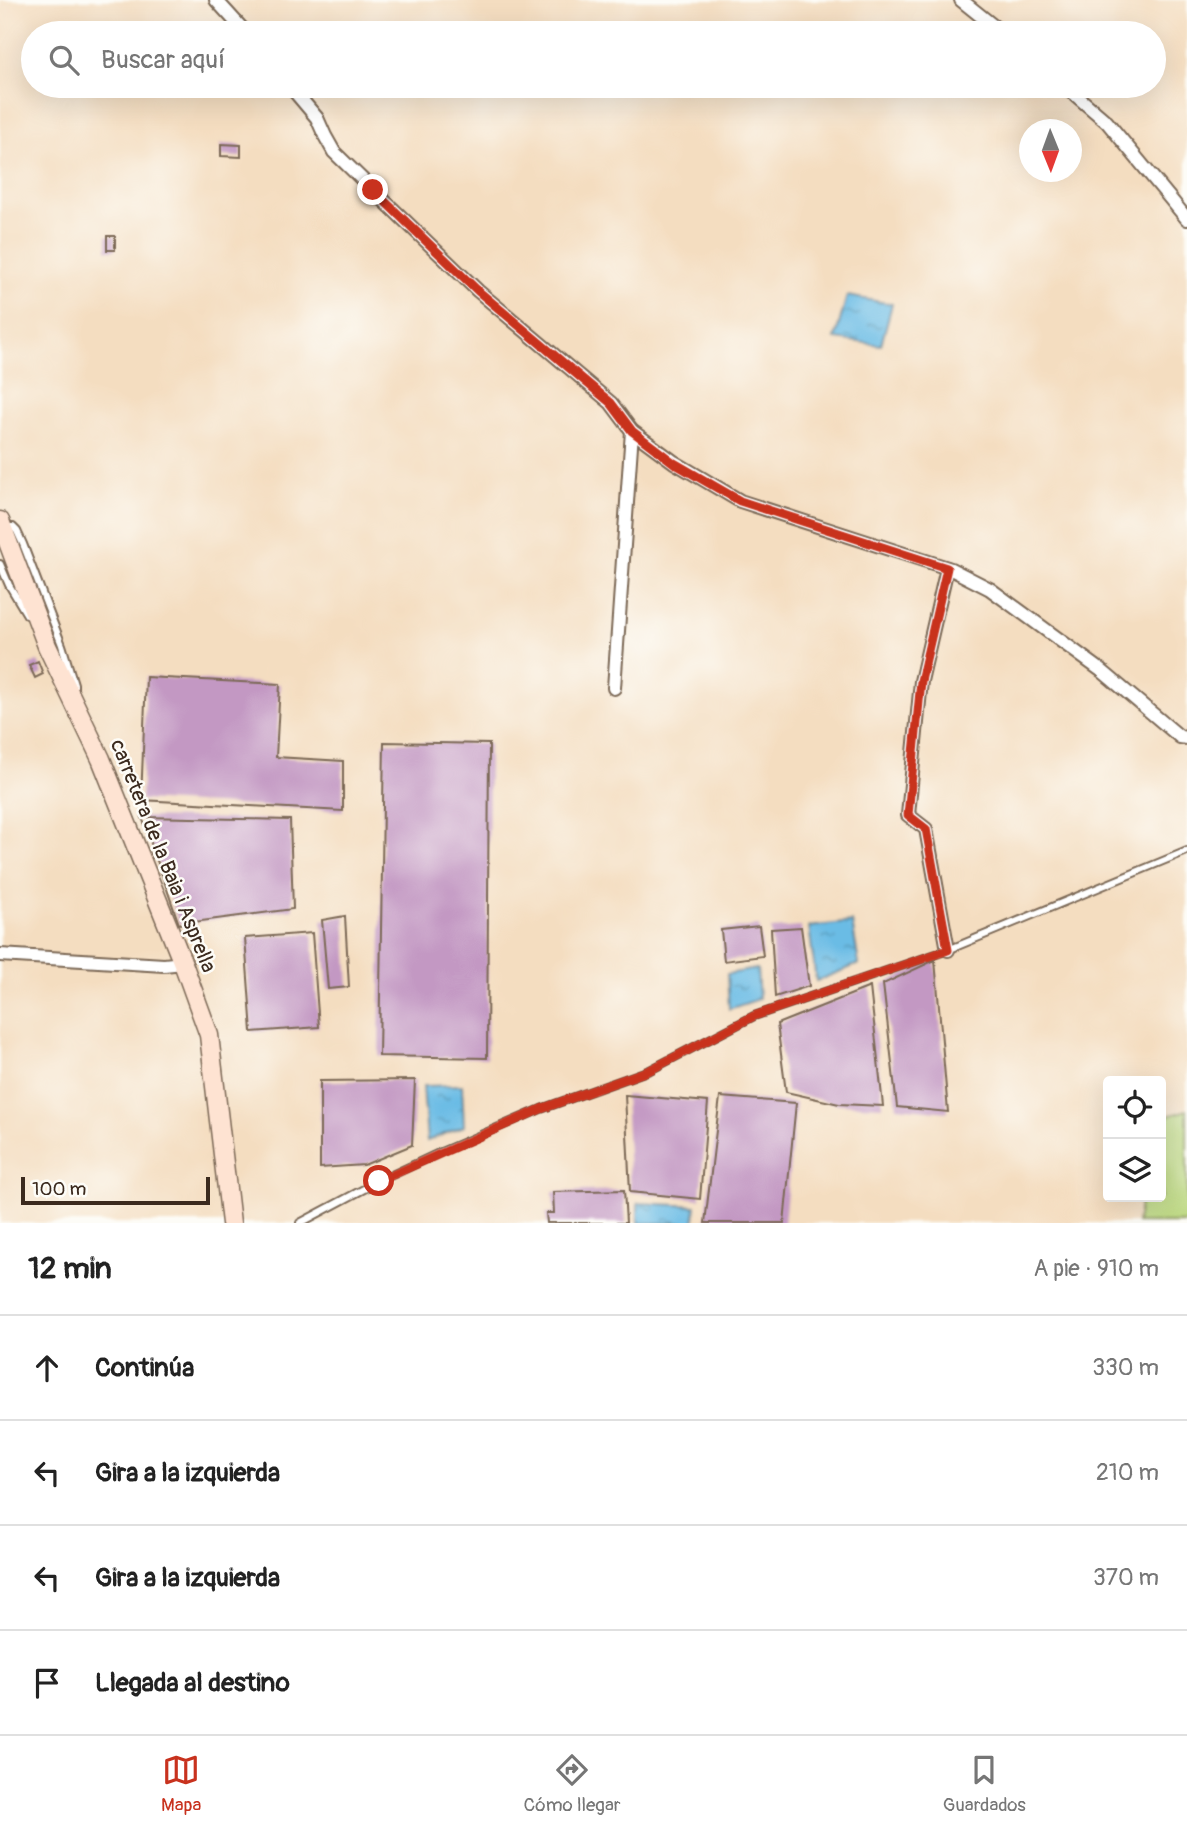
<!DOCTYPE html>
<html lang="es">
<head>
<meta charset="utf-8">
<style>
	body { margin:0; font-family:Pangolin,sans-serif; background:#f6f6f6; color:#222 }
	.controls { position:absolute; right:21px; bottom:21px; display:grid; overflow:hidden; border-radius:7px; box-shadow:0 7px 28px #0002 }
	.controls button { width:63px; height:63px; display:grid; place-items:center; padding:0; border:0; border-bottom:2px solid #e0e0e0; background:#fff; color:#222; font:35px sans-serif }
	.compass { position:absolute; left:1019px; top:119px; width:63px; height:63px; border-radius:50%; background:#fff; box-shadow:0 7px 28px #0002; rotate:179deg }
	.scale { position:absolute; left:21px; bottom:18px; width:189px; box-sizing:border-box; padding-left:7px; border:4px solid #3b2a1e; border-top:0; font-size:19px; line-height:24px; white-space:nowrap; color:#3b2a1e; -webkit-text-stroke:5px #fdfcf7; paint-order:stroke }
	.stop { position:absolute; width:21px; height:21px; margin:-16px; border:5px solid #c8321e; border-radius:50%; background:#fff }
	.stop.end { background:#c8321e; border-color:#fff; box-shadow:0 2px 7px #0008 }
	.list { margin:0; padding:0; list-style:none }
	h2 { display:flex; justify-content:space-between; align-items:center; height:91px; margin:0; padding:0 28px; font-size:30px }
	h2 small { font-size:23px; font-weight:400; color:#767676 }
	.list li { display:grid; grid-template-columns:46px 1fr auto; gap:21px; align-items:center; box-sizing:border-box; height:105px; padding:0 28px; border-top:2px solid #e0e0e0 }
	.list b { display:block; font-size:26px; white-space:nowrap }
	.list em { font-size:23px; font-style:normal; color:#767676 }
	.icon { flex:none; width:38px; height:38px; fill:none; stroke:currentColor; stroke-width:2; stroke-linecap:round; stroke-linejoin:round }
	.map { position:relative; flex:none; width:1187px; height:1223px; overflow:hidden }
	.search { position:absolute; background:#fff; box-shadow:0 7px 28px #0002; left:21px; right:21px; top:21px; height:77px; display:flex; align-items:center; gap:18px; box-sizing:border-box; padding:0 24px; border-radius:38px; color:#767676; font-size:26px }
	.sheet { height:511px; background:#fff }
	nav { display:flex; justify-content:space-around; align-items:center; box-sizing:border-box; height:98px; border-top:2px solid #e0e0e0; background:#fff; font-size:19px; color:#767676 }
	nav a { display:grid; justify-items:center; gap:4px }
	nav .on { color:#c8321e }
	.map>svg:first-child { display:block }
	.green { fill:#bad77d; stroke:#7a804e; stroke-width:2 }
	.water { fill:url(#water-ripples); stroke:#527382; stroke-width:2 }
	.building { fill:#c398c3 }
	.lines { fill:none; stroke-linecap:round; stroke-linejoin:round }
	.lane-casing { stroke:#7c6957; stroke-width:10 }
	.street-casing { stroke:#7c6957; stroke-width:16 }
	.secondary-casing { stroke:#7c6957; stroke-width:21 }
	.lane { stroke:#fff; stroke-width:6 }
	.street { stroke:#fff; stroke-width:12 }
	.secondary { stroke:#fee3d2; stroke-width:18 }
	.route { stroke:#c8321e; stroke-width:9 }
	.labels { text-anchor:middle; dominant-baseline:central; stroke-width:5; stroke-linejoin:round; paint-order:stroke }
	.street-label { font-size:21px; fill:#3b2a1e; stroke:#fdfcf7 }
</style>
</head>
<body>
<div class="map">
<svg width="1187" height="1223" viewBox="0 0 1187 1223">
	<defs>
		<pattern id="water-ripples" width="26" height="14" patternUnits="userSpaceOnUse" patternTransform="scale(1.75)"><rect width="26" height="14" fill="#6abce5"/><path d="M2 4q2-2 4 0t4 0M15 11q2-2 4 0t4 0" fill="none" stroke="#5899b9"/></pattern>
	</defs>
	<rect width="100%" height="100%" fill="#fdfcf7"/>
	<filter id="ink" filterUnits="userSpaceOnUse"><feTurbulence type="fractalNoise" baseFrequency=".0143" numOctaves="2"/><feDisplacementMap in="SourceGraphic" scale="14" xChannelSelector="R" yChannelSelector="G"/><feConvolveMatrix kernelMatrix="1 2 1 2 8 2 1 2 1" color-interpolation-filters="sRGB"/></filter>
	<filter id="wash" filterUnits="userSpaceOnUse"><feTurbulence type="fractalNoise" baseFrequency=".00686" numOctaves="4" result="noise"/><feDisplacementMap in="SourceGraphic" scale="28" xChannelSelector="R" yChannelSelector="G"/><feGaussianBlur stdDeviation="1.57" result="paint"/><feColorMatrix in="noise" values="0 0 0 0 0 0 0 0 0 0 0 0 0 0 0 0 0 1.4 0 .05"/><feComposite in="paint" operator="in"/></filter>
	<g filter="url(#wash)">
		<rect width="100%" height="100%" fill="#f4ddc0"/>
		<path class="green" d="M1187 1110V1223H1137L1141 1197H1161V1118Z"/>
		<g class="water">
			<path d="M847 296 892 304 881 345 835 339Z"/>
			<path d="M852 922 859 964 816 981 809 927Z"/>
			<path d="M757 969 759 999 729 1009 727 974Z"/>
			<path d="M462 1085 464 1126 427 1141 423 1086Z"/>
			<path d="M638 1203 696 1206 694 1223H638Z"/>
		</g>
		<g id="blocks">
			<g class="building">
				<path d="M221 144 241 145V157L221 156Z"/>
				<rect x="107" y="236" width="8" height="14"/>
				<path d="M38 661 43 674 35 678 29 665Z"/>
				<path d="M146 677 280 684 276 757 343 761V811L141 800Z"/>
				<path d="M384 742 489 744 487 1058 379 1056Z"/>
				<path d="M142 817 290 820 293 909 179 924Z"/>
				<path d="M345 916 349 987 328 989 322 920Z"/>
				<path d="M759 926 763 956 724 961 721 930Z"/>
				<path d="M801 927 809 986 775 997 771 929Z"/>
				<path d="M312 933 319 1027 252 1032 245 938Z"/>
				<path d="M935 960 948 1112 897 1107 883 984Z"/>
				<path d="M870 987 883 1106 839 1104 786 1092 777 1024Z"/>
				<path d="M415 1080 412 1145 364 1165 320 1168V1081Z"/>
				<path d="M625 1095 708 1102 700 1199 630 1192Z"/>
				<path d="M720 1097 796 1103 784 1223H705Z"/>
				<path d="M624 1190 626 1223H547L546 1213H554L553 1192Z"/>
			</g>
		</g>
	</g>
	<g filter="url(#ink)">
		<use href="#blocks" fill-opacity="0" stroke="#7c6957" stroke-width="2"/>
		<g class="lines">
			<defs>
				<g id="lane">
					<path d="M4 527H13L17 531 23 544 62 645 74 684V688"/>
					<path d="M0 564 9 585 27 615"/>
					<path d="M300 1223 379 1181 443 1151 541 1109 650 1070 754 1016 948 950 1187 851"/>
				</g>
				<g id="street">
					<path d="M216 0 246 33"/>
					<path d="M961 0 1002 33"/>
					<path d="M290 86 317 118 325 136 334 152 373 190 478 291 611 403 632 431 674 462 740 501 951 569 990 589 1102 671 1180 737 1187 738"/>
					<path d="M1065 86 1107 122 1187 219"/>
					<path d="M947 568 921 681 908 815 926 829 948 950"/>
					<path d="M614 688 632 431"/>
					<path d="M0 955 164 965 183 963"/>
				</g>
				<path id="secondary" d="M0 521 47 646 101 759 184 966 209 1035 231 1223"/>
			</defs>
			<use href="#lane" class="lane-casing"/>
			<use href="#street" class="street-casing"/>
			<use href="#secondary" class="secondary-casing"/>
			<use href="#lane" class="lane"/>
			<use href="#street" class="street"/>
			<use href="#secondary" class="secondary"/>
		</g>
	</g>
	<g class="lines" filter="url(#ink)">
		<path class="route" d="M373 190 478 291 611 403 632 431 674 463 740 501 947 568 921 681 908 815 926 829 948 950 754 1016 650 1070 541 1109 379 1181"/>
	</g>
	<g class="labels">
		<g class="street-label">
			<text transform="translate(163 856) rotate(68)">carretera de la Baia i Asprella</text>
		</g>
	</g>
</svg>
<div class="controls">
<button><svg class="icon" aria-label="locate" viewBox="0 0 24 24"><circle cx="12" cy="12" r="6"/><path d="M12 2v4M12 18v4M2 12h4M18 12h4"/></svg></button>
<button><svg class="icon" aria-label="layers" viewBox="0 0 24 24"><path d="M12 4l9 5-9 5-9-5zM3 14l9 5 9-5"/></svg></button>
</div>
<svg class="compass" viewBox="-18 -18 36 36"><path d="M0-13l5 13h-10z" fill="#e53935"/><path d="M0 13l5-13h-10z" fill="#767676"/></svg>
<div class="scale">100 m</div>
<div class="stop" style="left:379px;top:1181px"></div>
<div class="stop end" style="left:373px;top:190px"></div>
<div class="search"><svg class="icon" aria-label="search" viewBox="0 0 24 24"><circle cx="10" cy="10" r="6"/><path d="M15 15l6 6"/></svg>Buscar aquí</div>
</div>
<section class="sheet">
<h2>12 min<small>A pie · 910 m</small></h2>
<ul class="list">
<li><svg class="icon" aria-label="ahead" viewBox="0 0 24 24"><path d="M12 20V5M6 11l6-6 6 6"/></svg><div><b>Continúa</b></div><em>330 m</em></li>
<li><svg class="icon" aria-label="left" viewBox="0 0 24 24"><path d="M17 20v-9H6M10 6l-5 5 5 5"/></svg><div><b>Gira a la izquierda</b></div><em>210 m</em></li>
<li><svg class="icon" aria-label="left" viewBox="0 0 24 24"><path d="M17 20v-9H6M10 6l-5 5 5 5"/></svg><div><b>Gira a la izquierda</b></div><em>370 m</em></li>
<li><svg class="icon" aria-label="arrive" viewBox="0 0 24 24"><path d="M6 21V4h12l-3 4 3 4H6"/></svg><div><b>Llegada al destino</b></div></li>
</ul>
</section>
<nav>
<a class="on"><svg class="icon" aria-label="map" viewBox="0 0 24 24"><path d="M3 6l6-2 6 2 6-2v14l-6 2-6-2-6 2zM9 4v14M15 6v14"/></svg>Mapa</a>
<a><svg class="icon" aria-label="directions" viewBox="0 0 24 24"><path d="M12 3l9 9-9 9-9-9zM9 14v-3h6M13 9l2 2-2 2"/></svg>Cómo llegar</a>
<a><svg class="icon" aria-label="saved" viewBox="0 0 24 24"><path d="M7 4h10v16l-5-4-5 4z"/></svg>Guardados</a>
</nav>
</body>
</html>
